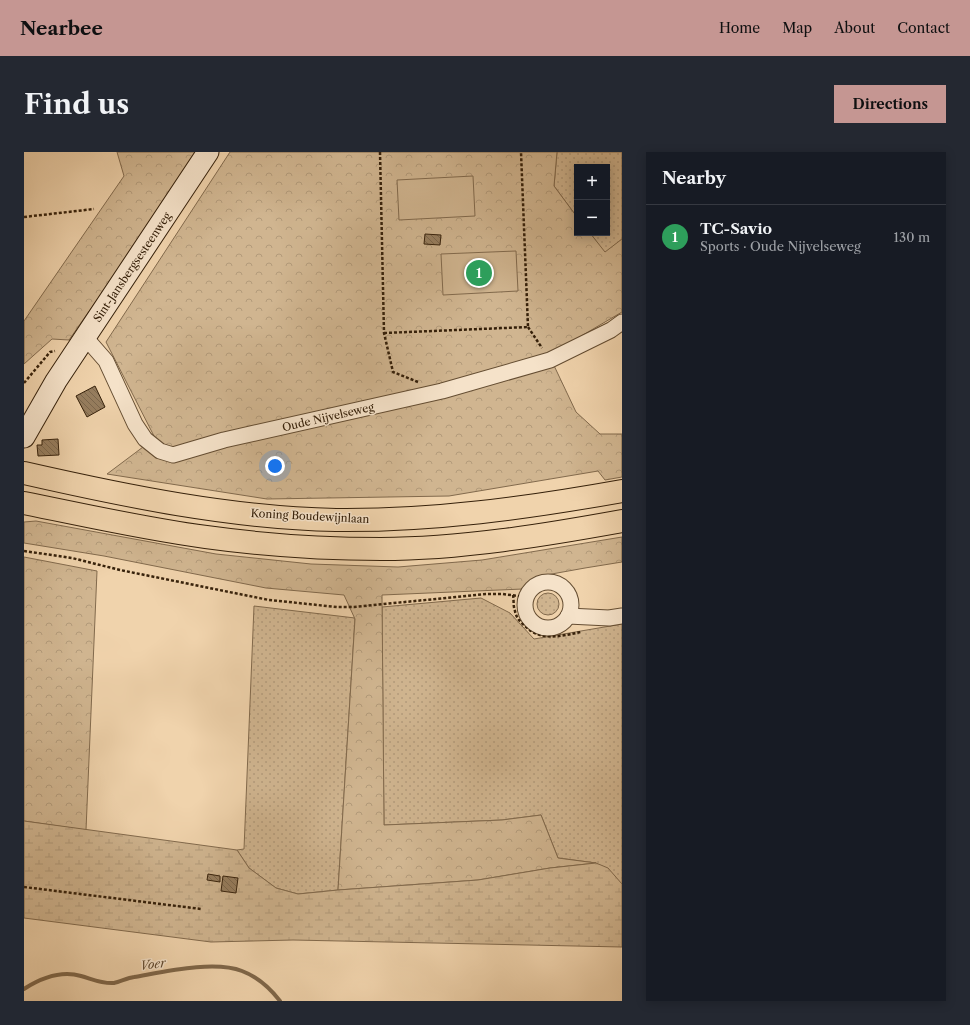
<!DOCTYPE html>
<html lang="en">
<head>
<meta charset="utf-8">
<style>
	body { margin:0; font-family:"Libre Caslon Text",serif; background:#242831; color:#f1f3f6 }
	.controls { position:absolute; right:12px; top:12px; display:grid; overflow:hidden; border-radius:0px; box-shadow:0 2px 10px #0003 }
	.controls button { width:36px; height:36px; display:grid; place-items:center; padding:0; border:0; border-bottom:1px solid #363941; background:#171b24; color:#f1f3f6; font:20px sans-serif }
	.you { position:absolute; left:251px; top:314px; width:14px; height:14px; margin:-10px; border:3px solid #fff; border-radius:50%; background:#1a73e8; box-shadow:0 0 0 6px #1a73e833 }
	.badge { display:grid; place-items:center; width:26px; height:26px; border-radius:50%; background:#c59692; color:#fff; font-size:13px; font-weight:700 }
	.pin { position:absolute; translate:-50% -50%; border:2px solid #fff; box-shadow:0 1px 4px #0006 }
	.list { margin:0; padding:0; list-style:none }
	h2 { display:flex; justify-content:space-between; align-items:center; height:52px; margin:0; padding:0 16px; font-size:17px }
	h2 small { font-size:13px; font-weight:400; color:#9ea1a6 }
	.list li { display:grid; grid-template-columns:26px 1fr auto; gap:12px; align-items:center; box-sizing:border-box; height:64px; padding:0 16px; border-top:1px solid #363941 }
	.list b { display:block; font-size:15px; white-space:nowrap }
	.list p { margin:0; font-size:13px; white-space:nowrap; color:#9ea1a6 }
	.list em { font-size:13px; font-style:normal; color:#9ea1a6 }
	.map { position:relative; flex:none; width:598px; height:849px; overflow:hidden; border-radius:0px }
	header { display:flex; align-items:center; gap:24px; box-sizing:border-box; height:56px; padding:0 20px; background:#c59692; color:#111 }
	header strong { font-size:19px }
	nav { display:flex; gap:22px; margin-inline-start:auto; font-size:14px }
	.intro { display:flex; align-items:center; justify-content:space-between; box-sizing:border-box; height:96px; padding:0 24px }
	h1 { margin:0; font-size:28px }
	.button { padding:10px 18px; border-radius:0px; background:#c59692; color:#111; font-size:14px; font-weight:700 }
	main { display:flex; gap:24px; padding:0 24px }
	aside { flex:1; background:#171b24; border-radius:0px; box-shadow:0 2px 10px #0003 }
	.map>svg:first-child { display:block }
	.grass { fill:url(#grass-dots); stroke:#826a4d }
	.forest { fill:url(#forest-crowns); stroke:#826a4d }
	.wetland { fill:url(#wetland-marsh); stroke:#826a4d }
	.park { fill:#d0b590; stroke:#826a4d }
	.lines { fill:none; stroke-linecap:round; stroke-linejoin:round }
	.stream { stroke:#7f674a; stroke-width:4 }
	.building { fill:url(#building-back-hatch); stroke:#35200a }
	.minor-casing { stroke:#644d32; stroke-width:17 }
	.secondary-casing { stroke:#35200a; stroke-width:23 }
	.trunk-casing { stroke:#35200a; stroke-width:24 }
	.path { stroke:#35200a; stroke-width:2.5; stroke-dasharray:3 2; stroke-linecap:butt }
	.minor { stroke:#f5e2c9; stroke-width:15 }
	.secondary { stroke:#f5e2c9; stroke-width:21 }
	.trunk { stroke:#f0d3ac; stroke-width:22 }
	.labels { text-anchor:middle; dominant-baseline:central; stroke-width:3; stroke-linejoin:round; paint-order:stroke }
	.street-label { font-size:11px; fill:#35200a; stroke:#f5e2c9 }
	.water-label { font-size:12px; font-style:italic; fill:#60492f; stroke:#f5e2c9 }
</style>
</head>
<body>
<header>
<strong>Nearbee</strong>
<nav><a>Home</a><a>Map</a><a>About</a><a>Contact</a></nav>
</header>
<div class="intro"><h1>Find us</h1><a class="button">Directions</a></div>
<main>
<div class="map">
<svg width="598" height="849" viewBox="0 0 598 849">
	<defs>
		<pattern id="grass-dots" width="8" height="8" patternUnits="userSpaceOnUse"><rect width="8" height="8" fill="#d0b590"/><path d="M2 2h.1M6 6h.1" fill="none" stroke="#b39b7b" stroke-width="1.8" stroke-linecap="round"/></pattern>
		<pattern id="forest-crowns" width="20" height="18" patternUnits="userSpaceOnUse"><rect width="20" height="18" fill="#d0b590"/><path d="M2 6a3 3 0 1 1 6 0M12 15a3 3 0 1 1 6 0" fill="none" stroke="#b39b7b"/></pattern>
		<pattern id="wetland-marsh" width="20" height="14" patternUnits="userSpaceOnUse"><rect width="20" height="14" fill="#d0b590"/><path d="M1 5h8M5 5V1M11 12h8M15 12V8" fill="none" stroke="#b39b7b"/></pattern>
		<pattern id="building-back-hatch" width="6" height="6" patternUnits="userSpaceOnUse"><rect width="6" height="6" fill="#967d5e"/><path d="M-1 5l2 2M0 0l6 6M5-1l2 2" fill="none" stroke="#7b664c"/></pattern>
	</defs>
	<rect width="100%" height="100%" fill="#f0d3ac"/>
	<filter id="stains"><feTurbulence type="fractalNoise" baseFrequency=".005" numOctaves="4"/><feColorMatrix values="0 0 0 0 .2 0 0 0 0 .09 0 0 0 0 .02 0 0 0 .5 -.17"/></filter>
	<radialGradient id="worn" r=".72"><stop offset=".6" stop-color="#630" stop-opacity="0"/><stop offset="1" stop-color="#630" stop-opacity=".3"/></radialGradient>
	<g class="grass">
		<path d="M533 0H598V87L581 101 566 81H583V15H553V65L530 34Z"/>
		<circle cx="524" cy="452" r="11"/>
		<path d="M457 446 486 461 510 487 598 472V734L572 711 534 706 517 663 478 668 360 673 358 455Z"/>
		<path d="M230 454 331 466 314 738 274 742 252 736 225 716 213 698 220 697Z"/>
	</g>
	<g class="forest">
		<path d="M93 0H176L45 188 28 187 0 212V169L100 24Z"/>
		<path d="M206 0H533L530 34 553 65V81H566L581 100 598 87V160L525 203 552 260 576 282H598V325L581 328 574 319 425 344 243 347 83 322 131 286 82 190Z"/>
		<path d="M12 369 192 402 287 412 374 415 458 408 598 385V410L561 416 511 425 499 437 358 443 360 673 478 668 517 663 534 706 572 711 526 716 454 728 314 738 331 467 320 443 242 436 80 404 0 391V370Z"/>
		<path d="M0 405 73 419 62 678 0 669Z"/>
	</g>
	<path class="wetland" d="M0 669 213 698 225 716 252 736 274 742 314 738 454 728 526 716 572 711 584 716 598 732V795L269 788 187 790 0 766Z"/>
	<g class="park">
		<path d="M449 24 451 64 375 68 373 28Z"/>
		<path d="M492 99 494 139 419 143 417 102Z"/>
	</g>
	<g class="lines">
		<path class="stream" d="M0 837C17 826 36 818 57 824 68 827 78 832 90 831 96 830 103 826 110 825 139 820 190 808 218 819 234 825 246 836 256 849"/>
	</g>
	<g class="building">
		<path d="M401 82 417 83 416 93 400 92Z"/>
		<path d="M71 234 81 255 63 265 52 244Z"/>
		<path d="M34 287 35 303 14 304 13 293H18V288Z"/>
		<path d="M184 722 196 724V730L183 728Z"/>
		<path d="M199 724 214 726 212 741 197 739Z"/>
	</g>
	<g class="lines">
		<defs>
			<g id="minor">
				<path d="M61 185 82 209 111 272 121 287 136 299 149 303 200 288 418 239 526 208 587 178 598 170"/>
				<circle cx="524" cy="453" r="23"/>
				<path d="M544 464 585 466 598 464"/>
			</g>
			<path id="secondary" d="M0 285 32 229 184 0"/>
			<g id="trunk">
				<path d="M0 321C101 344 208 366 312 368 409 369 503 356 598 339"/>
				<path d="M0 351C60 363 121 377 182 385 240 393 299 397 357 397 436 397 521 383 598 369"/>
			</g>
		</defs>
		<use href="#minor" class="minor-casing"/>
		<use href="#secondary" class="secondary-casing"/>
		<use href="#trunk" class="trunk-casing"/>
		<g class="path">
			<path d="M356 0 360 181 369 220 394 230"/>
			<path d="M0 65 70 57"/>
			<path d="M504 175 518 196"/>
			<path d="M360 181 504 175 497 0"/>
			<path d="M0 231 26 200 31 199"/>
			<path d="M0 399 48 406 96 418 245 448 313 455H330L462 442H479L501 445"/>
			<path d="M489 443C490 448 489 454 491 459 492 465 496 470 501 474 517 490 537 484 557 480"/>
			<path d="M0 735 177 757"/>
		</g>
		<use href="#minor" class="minor"/>
		<use href="#secondary" class="secondary"/>
		<use href="#trunk" class="trunk"/>
	</g>
	<g class="labels">
		<g class="street-label">
			<text transform="translate(108 115) rotate(-56)">Sint-Jansbergsesteenweg</text>
			<text transform="translate(304 265) rotate(-13)">Oude Nijvelseweg</text>
			<text transform="translate(286 364) rotate(3)">Koning Boudewijnlaan</text>
		</g>
		<g class="water-label">
			<text transform="translate(129 812) rotate(-7)">Voer</text>
		</g>
	</g>
	<rect width="100%" height="100%" filter="url(#stains)"/>
	<rect width="100%" height="100%" fill="url(#worn)"/>
</svg>
<div class="controls">
<button>+</button>
<button>−</button>
</div>
<div class="you"></div>
<div class="pin badge" style="left:455px;top:121px;background:#2e9e5b">1</div>
</div>
<aside>
<h2>Nearby<small></small></h2>
<ul class="list">
<li><span class="badge" style="background:#2e9e5b">1</span><div><b>TC-Savio</b><p>Sports · Oude Nijvelseweg</p></div><em>130 m</em></li>
</ul>
</aside>
</main>
</body>
</html>
